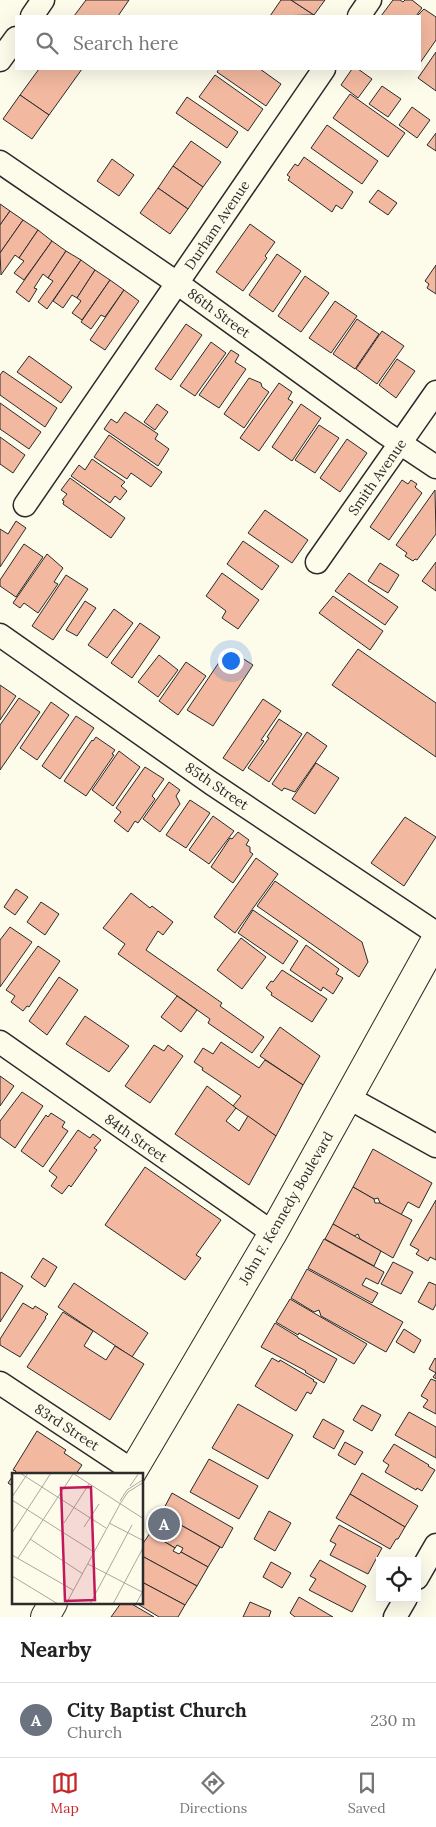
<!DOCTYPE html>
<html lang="en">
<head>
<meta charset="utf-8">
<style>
	body { margin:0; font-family:Lora,serif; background:#f6f6f6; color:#222 }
	.controls { position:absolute; right:15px; bottom:15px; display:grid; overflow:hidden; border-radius:0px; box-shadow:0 5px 20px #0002 }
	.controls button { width:45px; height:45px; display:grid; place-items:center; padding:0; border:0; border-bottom:1px solid #e0e0e0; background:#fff; color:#222; font:25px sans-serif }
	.you { position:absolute; left:230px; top:660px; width:18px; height:18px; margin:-12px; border:4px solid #fff; border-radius:50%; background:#1a73e8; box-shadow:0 0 0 8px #1a73e833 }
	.badge { display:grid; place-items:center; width:32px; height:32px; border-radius:50%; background:#c62828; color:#fff; font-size:16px; font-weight:700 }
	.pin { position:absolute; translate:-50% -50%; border:2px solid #fff; box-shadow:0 1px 5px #0006 }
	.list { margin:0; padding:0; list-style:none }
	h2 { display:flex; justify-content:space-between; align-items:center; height:65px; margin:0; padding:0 20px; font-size:21px }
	h2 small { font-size:16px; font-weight:400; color:#767676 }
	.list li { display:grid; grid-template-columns:32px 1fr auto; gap:15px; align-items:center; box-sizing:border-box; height:75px; padding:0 20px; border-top:1px solid #e0e0e0 }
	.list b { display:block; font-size:19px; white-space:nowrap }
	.list p { margin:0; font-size:16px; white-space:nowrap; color:#767676 }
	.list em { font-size:16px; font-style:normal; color:#767676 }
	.icon { flex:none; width:28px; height:28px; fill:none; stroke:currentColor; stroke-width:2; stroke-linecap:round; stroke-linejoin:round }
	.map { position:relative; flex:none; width:436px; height:1617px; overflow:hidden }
	.search { position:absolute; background:#fff; box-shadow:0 5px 20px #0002; left:15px; right:15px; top:15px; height:55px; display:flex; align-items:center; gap:12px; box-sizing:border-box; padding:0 18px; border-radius:0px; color:#767676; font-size:19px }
	.sheet { height:140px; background:#fff }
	nav { display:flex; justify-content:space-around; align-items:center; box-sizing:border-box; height:70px; border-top:1px solid #e0e0e0; background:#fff; font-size:14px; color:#767676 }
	nav a { display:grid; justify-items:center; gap:2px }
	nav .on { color:#c62828 }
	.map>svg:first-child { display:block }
	.building { fill:#f2b8a0; stroke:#2b2b2b }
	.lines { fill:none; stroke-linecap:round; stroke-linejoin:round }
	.street-casing { stroke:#2b2b2b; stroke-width:25 }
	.primary-casing { stroke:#2b2b2b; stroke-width:30 }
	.street { stroke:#fdfbea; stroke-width:22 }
	.primary { stroke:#fdfbea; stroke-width:28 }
	.labels { text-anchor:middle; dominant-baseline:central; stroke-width:4; stroke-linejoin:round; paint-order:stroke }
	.street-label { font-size:14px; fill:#2b2b2b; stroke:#fdfbea }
	.inset-road { fill:none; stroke:#a9a89e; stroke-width:1 }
	.view { fill:#c2185b; fill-opacity:0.15; stroke:#c2185b; stroke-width:2.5 }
	.inset-edge { fill:none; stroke:#2b2b2b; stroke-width:2.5 }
</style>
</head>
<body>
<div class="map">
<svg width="436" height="1617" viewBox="0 0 436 1617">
	<rect width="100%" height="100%" fill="#fdfbea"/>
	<g class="building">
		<path d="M86 0H129L118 16H74Z"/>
		<path d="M281 0H291L314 15 270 16Z"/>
		<path d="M291 0H325L314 15Z"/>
		<path d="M393 0H400L403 2 405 0H412L422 8 416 16H381Z"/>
		<path d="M424 9 436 17V40L420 63V16H417Z"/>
		<path d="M436 52V91L418 78Z"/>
		<path d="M39 69H82L49 115 20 95Z"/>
		<path d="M219 69H260L281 84 266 106 217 72Z"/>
		<path d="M352 69H358L372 79 358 98 341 85Z"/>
		<path d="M215 75 263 109 248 131 199 97Z"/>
		<path d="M382 86 401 99 388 117 369 104Z"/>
		<path d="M350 94 405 133 388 157 333 118Z"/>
		<path d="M20 95 49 115 32 139 3 119Z"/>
		<path d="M187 97 238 132 227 148 176 113Z"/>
		<path d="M412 107 430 120 417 138 399 125Z"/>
		<path d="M327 125 378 161 362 184 311 148Z"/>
		<path d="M436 133V151L427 145Z"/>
		<path d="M191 141 221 162 203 187 173 166Z"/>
		<path d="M304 157 353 192 342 209 336 205 332 212 288 180 290 177 287 175 295 164 298 166Z"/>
		<path d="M112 159 134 175 119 196 97 181Z"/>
		<path d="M173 166 203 187 188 209 158 188Z"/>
		<path d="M158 188 188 209 170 234 140 213Z"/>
		<path d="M378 190 397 203 388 215 369 202Z"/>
		<path d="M0 204 10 211 0 225Z"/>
		<path d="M10 211 23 220 0 253V225Z"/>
		<path d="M23 220 38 230 19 258 15 255 1 275 0 253Z"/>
		<path d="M250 224 275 242 265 256 267 258 243 291 216 272Z"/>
		<path d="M38 230 52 241 24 280 14 273 24 261 19 258Z"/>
		<path d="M52 241 66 251 48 278 43 274 34 288 37 289 29 302 16 292Z"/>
		<path d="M66 251 81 260 47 309 38 302 53 281 48 278Z"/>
		<path d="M277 254 301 271 273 312 249 295Z"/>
		<path d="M81 260 95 270 77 298 72 295 63 308 53 301Z"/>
		<path d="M436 265V294L427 288 429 284 425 281Z"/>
		<path d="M95 270 110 280 82 320 72 313 81 301 77 298Z"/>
		<path d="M305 276 329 293 301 332 278 316Z"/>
		<path d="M110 280 124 290 105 317 101 315 91 329 81 322Z"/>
		<path d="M124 290 139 301 105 350 90 340Z"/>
		<path d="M335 301 357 316 331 353 309 338Z"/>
		<path d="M357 319 379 334 355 369 333 354Z"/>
		<path d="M186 324 202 335 171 380 155 369Z"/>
		<path d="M382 331 404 346 377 384 356 369Z"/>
		<path d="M211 342 226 353 195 396 180 386Z"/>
		<path d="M231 350 239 355 235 362 246 369 219 408 199 395Z"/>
		<path d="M29 356 72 387 61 403 17 372Z"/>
		<path d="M397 359 415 371 396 398 379 385Z"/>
		<path d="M3 371 57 408 45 427 0 395V375Z"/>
		<path d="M249 378 261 383 262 387 269 392 244 428 224 414Z"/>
		<path d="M279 383 292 392 288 399 293 402 259 451 240 438Z"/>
		<path d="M0 403 41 432 29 449 0 429Z"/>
		<path d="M157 404 168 412 155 430 144 422Z"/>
		<path d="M301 404 321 418 292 461 272 447Z"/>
		<path d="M125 412 158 434 155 439 169 449 158 466 104 429 111 419 117 423Z"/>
		<path d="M319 425 339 438 315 473 295 460Z"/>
		<path d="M109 435 162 472 151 487 131 473 127 479 94 457Z"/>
		<path d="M0 437 25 455 13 473 0 464Z"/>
		<path d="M347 439 367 453 340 492 320 478Z"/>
		<path d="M92 459 125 482 121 486 127 491 120 500 115 496 110 503 71 476 79 465 85 470Z"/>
		<path d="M70 478 125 518 111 538 63 504 64 501 62 500 67 494 61 490Z"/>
		<path d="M402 480 408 484 411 480 417 484 415 487 422 493 389 540 370 527Z"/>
		<path d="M435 490 436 534 417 560 415 559 413 561 405 556 407 553 396 545Z"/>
		<path d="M265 510 308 540 292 563 248 533Z"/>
		<path d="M16 521 26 528 0 567V529L8 534Z"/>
		<path d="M243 541 279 566 262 590 227 564Z"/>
		<path d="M24 544 43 557 16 597 0 586V580Z"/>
		<path d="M47 554 63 568 54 582 58 584 38 613 24 603 20 608 13 603Z"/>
		<path d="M436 562V591L422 581Z"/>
		<path d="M380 563 399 575 388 593 368 581Z"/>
		<path d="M222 573 259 600 238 629 222 618 226 611 206 596Z"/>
		<path d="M349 573 398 607 385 625 335 591Z"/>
		<path d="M66 575 88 589 53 640 32 626Z"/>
		<path d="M333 596 383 631 370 650 319 613Z"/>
		<path d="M85 601 96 608 77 636 66 630Z"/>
		<path d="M114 609 133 623 107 658 88 645Z"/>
		<path d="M140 623 160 637 132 678 111 663Z"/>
		<path d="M228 649 253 665 213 726 187 710Z"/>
		<path d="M358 649 436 703V757L332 685Z"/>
		<path d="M159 655 178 670 158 697 138 682Z"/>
		<path d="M186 662 206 676 178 715 159 701Z"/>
		<path d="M0 685 16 696 0 720Z"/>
		<path d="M19 698 40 712 0 770V725Z"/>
		<path d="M263 699 281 711 261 740 264 741 243 771 223 758Z"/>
		<path d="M51 702 69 715 37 760 20 748Z"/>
		<path d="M76 716 94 728 60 779 42 766Z"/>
		<path d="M279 719 302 734 269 782 248 768 269 738 267 737Z"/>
		<path d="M307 732 327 746 295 792 284 788 282 791 272 784Z"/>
		<path d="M96 737 115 750 112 754 114 755 86 796 64 781 92 740 93 741Z"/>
		<path d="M119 751 140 767 113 806 92 790Z"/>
		<path d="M316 763 339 778 315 814 292 799Z"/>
		<path d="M145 767 164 779 152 796 155 799 138 823 135 821 128 832 114 821 121 812 116 808Z"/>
		<path d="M169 782 180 790 176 796 180 804 160 832 143 819Z"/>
		<path d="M190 800 210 813 186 848 166 835Z"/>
		<path d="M213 816 234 831 209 864 189 850Z"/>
		<path d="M405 817 436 837 404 886 371 863Z"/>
		<path d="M238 832 249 840 246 845 250 847V852L253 854 233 883 211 867 230 838 232 839Z"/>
		<path d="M256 858 278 874 235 933 214 917Z"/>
		<path d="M275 881 362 942 368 962 359 977 257 906Z"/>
		<path d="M16 889 28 897 15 915 4 907Z"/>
		<path d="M131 893 150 908 152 906 173 922 163 935 158 931 146 950 222 1003 220 1006 264 1037 252 1053 208 1023 210 1019 118 954 125 944 103 928Z"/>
		<path d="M41 902 59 914 45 935 27 922Z"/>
		<path d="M253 910 298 941 283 964 238 933Z"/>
		<path d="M10 927 32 942 0 987V940Z"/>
		<path d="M241 938 266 957 242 989 217 970Z"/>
		<path d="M306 945 339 969 336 974 343 978 333 994 323 987 321 991 290 970Z"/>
		<path d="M38 946 60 961 29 1007 27 1006 23 1011 11 1002 15 996 6 990Z"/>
		<path d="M282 970 327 999 312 1022 271 995 272 993 266 988 271 981 273 982Z"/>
		<path d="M59 977 78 990 47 1035 29 1021Z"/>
		<path d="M177 996 197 1010 181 1032 161 1017Z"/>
		<path d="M85 1016 129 1046 109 1072 66 1044Z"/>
		<path d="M280 1027 320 1056 303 1085 260 1056Z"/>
		<path d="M221 1042 259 1068 265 1060 303 1085 276 1136 233 1106 241 1096 202 1070 203 1068 194 1062 203 1048 213 1054Z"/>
		<path d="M154 1045 164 1051 168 1045 183 1056 150 1103 125 1086Z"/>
		<path d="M0 1076 14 1086 0 1106Z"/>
		<path d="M207 1086 236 1108 226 1121 239 1131 248 1116 276 1136 249 1185 175 1134Z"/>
		<path d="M22 1092 43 1106 15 1148 0 1137V1121Z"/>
		<path d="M51 1113 65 1122 62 1127 68 1131 43 1167 21 1151 46 1115 48 1117Z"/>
		<path d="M78 1130 90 1138 93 1134 101 1140 94 1148 97 1150 71 1187 69 1185 62 1194 51 1186 57 1177 49 1171Z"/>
		<path d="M373 1149 432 1183 419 1208 408 1202 401 1215 380 1203 378 1198 374 1199 353 1187Z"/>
		<path d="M145 1167 221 1220 196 1255 201 1258 185 1280 105 1225Z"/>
		<path d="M353 1187 374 1199 375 1203H380L412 1220 393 1258 360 1239 358 1234 354 1236 333 1224Z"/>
		<path d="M436 1200V1260L430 1257 428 1261 416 1254 419 1250 410 1245Z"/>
		<path d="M333 1224 381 1251 374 1266 325 1239Z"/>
		<path d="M324 1239 384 1272 378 1284 366 1278 362 1285 378 1293 372 1303 308 1268Z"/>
		<path d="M43 1258 57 1267 45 1287 31 1277Z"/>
		<path d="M393 1262 413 1272 401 1294 381 1284Z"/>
		<path d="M307 1269 403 1322 386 1352 321 1316 319 1310 314 1312 291 1298Z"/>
		<path d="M1 1272 23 1286 0 1322V1274Z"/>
		<path d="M429 1282 436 1285V1304L433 1310 418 1302Z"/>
		<path d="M74 1283 148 1333 132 1357 58 1307Z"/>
		<path d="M290 1299 367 1344 354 1364 299 1333 298 1335 276 1322Z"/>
		<path d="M23 1303 33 1309 35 1306 48 1314 45 1317 46 1318 20 1357 0 1345V1339Z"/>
		<path d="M63 1312 93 1331 84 1346 106 1360 115 1346 144 1364 110 1420 27 1367Z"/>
		<path d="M275 1323 298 1337V1338L337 1359 324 1383 305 1372 306 1371 261 1347Z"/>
		<path d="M404 1329 421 1340 414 1353 396 1342Z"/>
		<path d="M272 1358 279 1362 280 1360 314 1380 313 1381 317 1383 311 1394 307 1392 296 1411 255 1386Z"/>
		<path d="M435 1358 436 1359V1379L433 1377 436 1373 429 1369Z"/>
		<path d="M431 1379 436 1381V1414L423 1407 428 1400 421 1396Z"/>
		<path d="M238 1404 293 1435 268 1479 212 1448Z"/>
		<path d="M362 1405 381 1415 372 1431 353 1420Z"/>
		<path d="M409 1412 436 1427V1458L395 1435Z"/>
		<path d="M323 1419 344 1431 334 1449 313 1437Z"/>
		<path d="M37 1431 66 1450 64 1453 82 1465 76 1474H14V1487L8 1483 16 1471 13 1470Z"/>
		<path d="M345 1442 363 1452 355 1465 338 1455Z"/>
		<path d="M394 1444 429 1465 428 1466 435 1470 422 1491 417 1488 416 1490 385 1472 389 1465 383 1461Z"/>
		<path d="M209 1459 258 1486 239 1519 190 1492Z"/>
		<path d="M362 1473 418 1506 405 1527 350 1494Z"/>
		<path d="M172 1493 233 1528 222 1548 161 1514Z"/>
		<path d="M350 1494 405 1527 398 1539H396L390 1549 336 1518Z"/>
		<path d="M269 1511 291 1523 275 1551 254 1539Z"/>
		<path d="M161 1514 220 1547 208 1567 181 1552 183 1548 177 1545 175 1548 150 1533Z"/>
		<path d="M339 1525 382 1548 368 1574 330 1555 336 1544 330 1541Z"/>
		<path d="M150 1533 175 1548 173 1551 179 1554 181 1552 208 1567 197 1586 142 1556V1545Z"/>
		<path d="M142 1556 197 1586 185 1605 142 1582Z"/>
		<path d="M320 1560 366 1586 352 1612 309 1590 316 1579 310 1576Z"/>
		<path d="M271 1562 291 1573 282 1588 263 1577Z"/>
		<path d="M142 1582 185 1605 178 1617H159L136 1603H142Z"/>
		<path d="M299 1597 333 1617H295L290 1613Z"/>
		<path d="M250 1602 271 1611 269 1617H243Z"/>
		<path d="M121 1603H130L154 1617H111Z"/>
	</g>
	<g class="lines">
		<defs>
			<g id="street">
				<path d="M32 16 43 0"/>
				<path d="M359 16 370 0"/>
				<path d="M0 60 16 38"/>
				<path d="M0 162 177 283 385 433 436 467"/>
				<path d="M25 505 324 69"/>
				<path d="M317 562 436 392"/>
				<path d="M0 635 211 783 436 933"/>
				<path d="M0 1042 273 1233"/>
				<path d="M349 1098 436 1146"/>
				<path d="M0 1383 133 1471"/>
				<path d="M417 1578 436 1545"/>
				<path d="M395 1617 406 1598"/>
			</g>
			<g id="primary">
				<path d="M131 1474 273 1233 436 939"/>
				<path d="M45 1617 53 1603"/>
			</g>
		</defs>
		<use href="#street" class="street-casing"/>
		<use href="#primary" class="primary-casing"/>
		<use href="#street" class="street"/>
		<use href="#primary" class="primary"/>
	</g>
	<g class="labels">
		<g class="street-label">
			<text transform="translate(217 225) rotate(-56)">Durham Avenue</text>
			<text transform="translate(219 313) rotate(36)">86th Street</text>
			<text transform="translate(377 477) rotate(-55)">Smith Avenue</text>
			<text transform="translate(217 786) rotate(34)">85th Street</text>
			<text transform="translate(136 1138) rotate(35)">84th Street</text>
			<text transform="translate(286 1208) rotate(-60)">John F. Kennedy Boulevard</text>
			<text transform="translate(67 1427) rotate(33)">83rd Street</text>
		</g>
	</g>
	<g transform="translate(12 1473)">
		<rect width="131" height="131" fill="#fdfbea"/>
		<path class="inset-road" d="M8 0 94 55M62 1 132 46M118 13 127 0M0 24 16 0M0 27 82 79M108 28 115 17 132 6M52 50 77 11M97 50 132 68M72 54 87 31M0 60 39 0M18 66 71 101M0 82 61 117M6 85 61 1M76 91 132 120M0 103 46 131M54 131 108 31 116 19 132 9M78 131 120 52M101 131 132 73M124 131 132 116"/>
		<path class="view" d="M79 14 83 127 53 128 49 15Z"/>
		<rect width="131" height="131" class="inset-edge"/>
	</g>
</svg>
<div class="controls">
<button><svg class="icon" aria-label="locate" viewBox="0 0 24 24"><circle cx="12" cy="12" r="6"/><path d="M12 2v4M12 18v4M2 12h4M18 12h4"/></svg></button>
</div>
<div class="you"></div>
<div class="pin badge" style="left:164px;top:1524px;background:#6b7280">A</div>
<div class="search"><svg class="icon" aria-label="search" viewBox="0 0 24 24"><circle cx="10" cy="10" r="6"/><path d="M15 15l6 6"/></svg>Search here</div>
</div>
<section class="sheet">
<h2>Nearby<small></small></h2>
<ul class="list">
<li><span class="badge" style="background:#6b7280">A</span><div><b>City Baptist Church</b><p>Church</p></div><em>230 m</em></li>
</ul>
</section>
<nav>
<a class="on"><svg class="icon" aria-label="map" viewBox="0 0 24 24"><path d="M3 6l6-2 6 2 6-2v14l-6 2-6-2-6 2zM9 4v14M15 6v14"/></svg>Map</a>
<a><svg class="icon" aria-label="directions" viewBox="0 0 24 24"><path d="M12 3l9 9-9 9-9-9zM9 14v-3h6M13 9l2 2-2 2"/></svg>Directions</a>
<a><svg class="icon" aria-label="saved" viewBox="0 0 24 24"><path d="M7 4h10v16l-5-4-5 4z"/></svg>Saved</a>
</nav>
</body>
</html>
